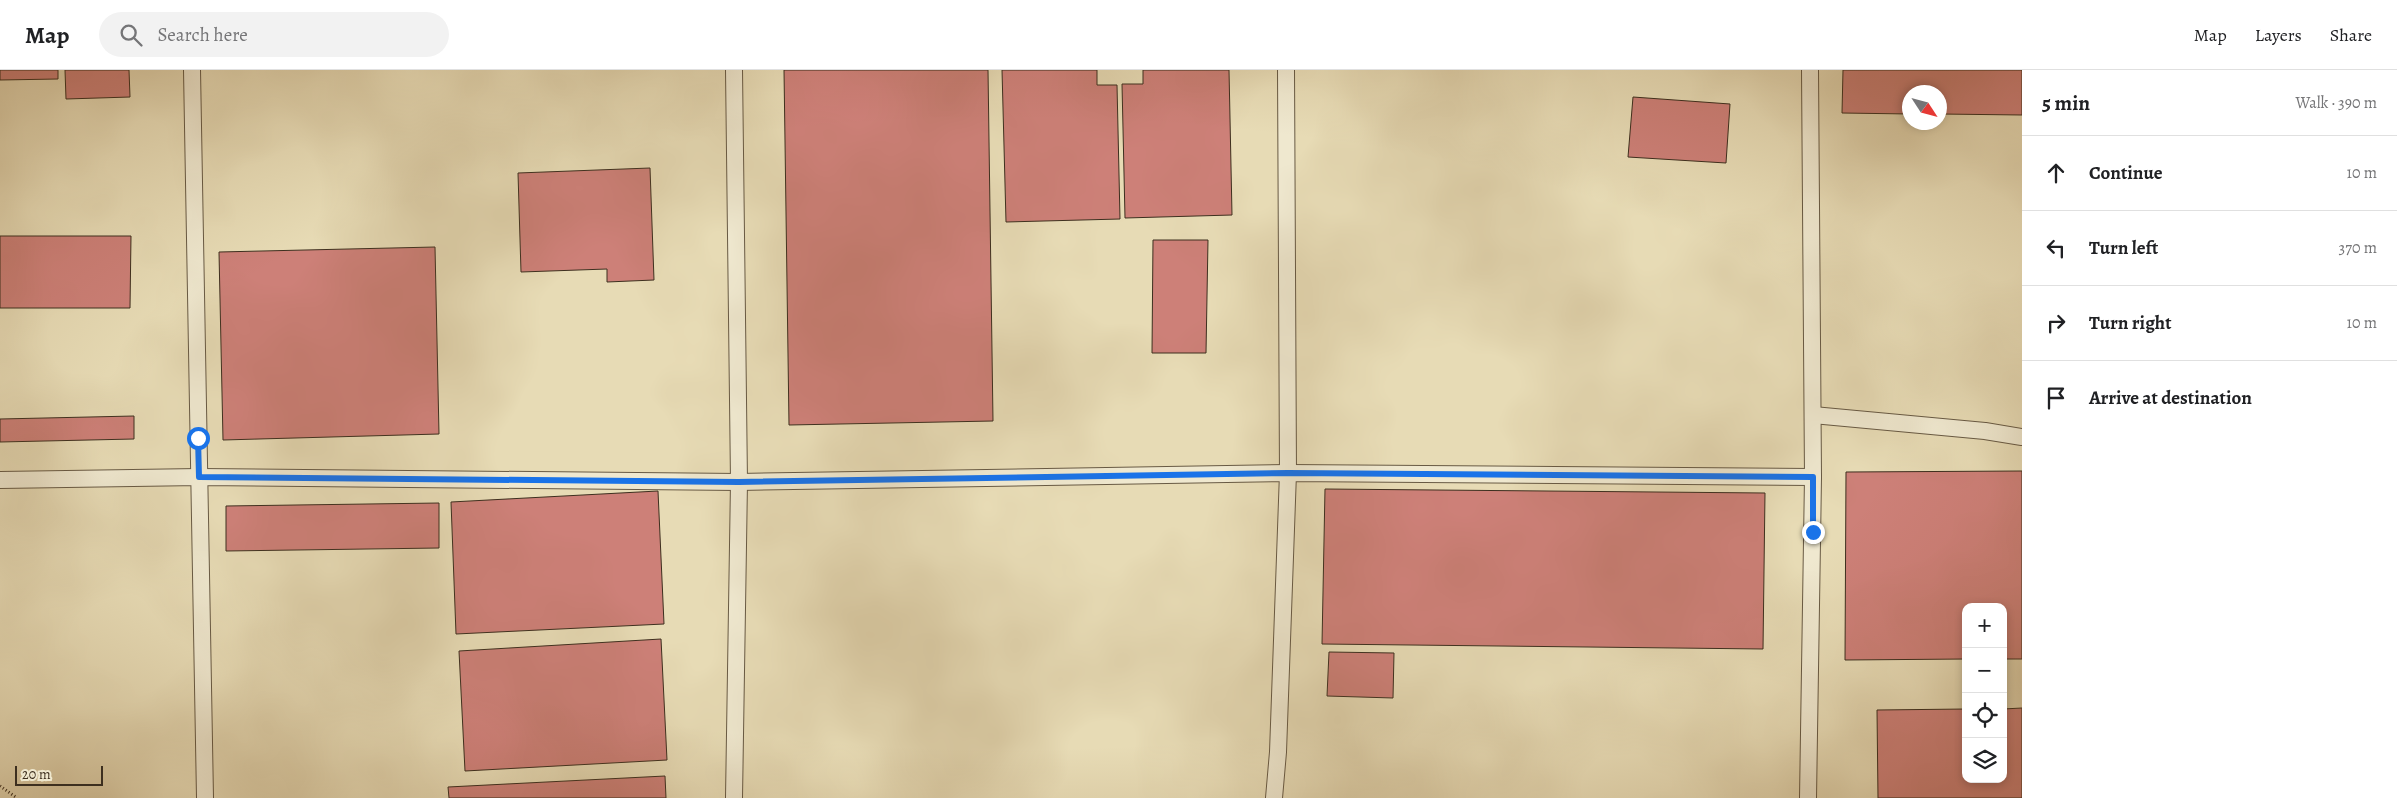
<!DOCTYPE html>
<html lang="en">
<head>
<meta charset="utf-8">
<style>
	body { margin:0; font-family:Alegreya,serif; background:#f2f2f2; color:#202124 }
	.controls { position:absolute; right:15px; bottom:15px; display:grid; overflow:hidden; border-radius:10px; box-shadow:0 2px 8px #0003 }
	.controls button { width:45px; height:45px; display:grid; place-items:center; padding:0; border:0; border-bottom:1px solid #e0e0e0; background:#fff; color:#202124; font:25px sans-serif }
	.compass { position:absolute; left:1902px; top:15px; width:45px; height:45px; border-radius:50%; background:#fff; box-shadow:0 2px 8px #0003; rotate:126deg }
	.scale { position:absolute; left:15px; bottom:12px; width:88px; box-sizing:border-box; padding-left:5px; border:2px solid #3d2f1f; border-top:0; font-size:14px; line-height:18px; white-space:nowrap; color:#3d2f1f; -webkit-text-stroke:4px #efe8cf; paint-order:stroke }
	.stop { position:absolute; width:15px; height:15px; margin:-11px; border:4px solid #1a73e8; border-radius:50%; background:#fff }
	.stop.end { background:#1a73e8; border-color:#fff; box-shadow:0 1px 5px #0008 }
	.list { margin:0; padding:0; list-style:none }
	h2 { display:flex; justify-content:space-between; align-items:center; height:65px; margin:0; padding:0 20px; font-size:21px }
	h2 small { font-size:16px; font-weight:400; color:#757577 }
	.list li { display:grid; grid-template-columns:32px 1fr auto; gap:15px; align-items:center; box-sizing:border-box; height:75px; padding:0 20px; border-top:1px solid #e0e0e0 }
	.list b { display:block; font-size:19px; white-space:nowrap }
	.list em { font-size:16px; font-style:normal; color:#757577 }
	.icon { flex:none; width:28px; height:28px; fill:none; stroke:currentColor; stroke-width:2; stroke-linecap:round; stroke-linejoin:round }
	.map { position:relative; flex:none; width:2022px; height:728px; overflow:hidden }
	header { display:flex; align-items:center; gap:30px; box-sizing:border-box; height:70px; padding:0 25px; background:#fff; border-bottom:1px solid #e0e0e0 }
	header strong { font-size:24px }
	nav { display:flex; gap:28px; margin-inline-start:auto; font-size:18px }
	.search { width:350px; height:45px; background:#f2f2f2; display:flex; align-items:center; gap:12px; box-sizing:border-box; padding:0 18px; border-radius:28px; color:#757577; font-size:19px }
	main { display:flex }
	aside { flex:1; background:#fff }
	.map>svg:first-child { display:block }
	.building { fill:#cd8078; stroke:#3d2f1f }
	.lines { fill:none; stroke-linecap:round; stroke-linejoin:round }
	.lane-casing { stroke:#685a44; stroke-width:18 }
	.path { stroke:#3d2f1f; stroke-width:3; stroke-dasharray:1 2.5; stroke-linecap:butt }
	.lane { stroke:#efe8cf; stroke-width:16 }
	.route { stroke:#1a73e8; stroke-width:6 }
</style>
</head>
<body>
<header>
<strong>Map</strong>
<div class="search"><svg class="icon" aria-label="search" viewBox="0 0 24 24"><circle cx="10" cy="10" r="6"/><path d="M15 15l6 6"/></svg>Search here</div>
<nav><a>Map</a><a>Layers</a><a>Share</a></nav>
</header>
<main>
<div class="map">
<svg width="2022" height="728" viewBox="0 0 2022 728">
	<rect width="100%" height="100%" fill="#e7dbb5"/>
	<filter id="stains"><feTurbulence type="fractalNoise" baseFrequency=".004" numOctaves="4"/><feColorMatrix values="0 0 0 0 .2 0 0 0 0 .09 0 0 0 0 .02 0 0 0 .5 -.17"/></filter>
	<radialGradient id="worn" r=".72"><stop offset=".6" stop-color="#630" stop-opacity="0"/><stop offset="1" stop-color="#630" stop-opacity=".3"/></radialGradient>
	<g class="building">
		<path d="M0 0H58V9L0 10Z"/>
		<path d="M65 0H129L130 27 66 29Z"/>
		<path d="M784 0H988L993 351 789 355Z"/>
		<path d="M1002 0H1097V15H1117L1120 149 1006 152Z"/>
		<path d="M1143 0H1229L1232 145 1125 148 1122 14H1143Z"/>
		<path d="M1843 0H2022V45L1940 44V22H1910V44L1842 43Z"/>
		<path d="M1633 27 1730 34 1726 93 1628 87Z"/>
		<path d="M650 98 654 210 607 212V199L521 202 518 103Z"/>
		<path d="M0 166H131L130 238H0Z"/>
		<path d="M1153 170H1208L1206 283H1152Z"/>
		<path d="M435 177 439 364 223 370 219 182Z"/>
		<path d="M134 346V369L0 372V349Z"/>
		<path d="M2022 401V589H2003V537H1966V589L1845 590 1846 402Z"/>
		<path d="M1325 419 1765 423 1763 579 1322 574Z"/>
		<path d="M658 421 664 554 456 564 451 432Z"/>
		<path d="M439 433V478L226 481V436Z"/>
		<path d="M661 569 667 690 465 701 459 581Z"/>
		<path d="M1329 582 1394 583 1393 628 1327 626Z"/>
		<path d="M2022 638V728H1878L1877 640 1966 639V709H2003V639Z"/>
		<path d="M665 706 666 728H449L448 717Z"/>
	</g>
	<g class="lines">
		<defs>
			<g id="lane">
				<path d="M192 0 205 728"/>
				<path d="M734 0 739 412 734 728"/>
				<path d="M1813 345 1985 361 2022 367"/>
				<path d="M0 410 199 407 739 412 1288 403 1813 407"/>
				<path d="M1274 728 1278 682 1288 403 1286 0"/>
				<path d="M1808 728 1813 407 1810 0"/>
			</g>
		</defs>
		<use href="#lane" class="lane-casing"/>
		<path class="path" d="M0 716 17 728"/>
		<use href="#lane" class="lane"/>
	</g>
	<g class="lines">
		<path class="route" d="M198 368 199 407 739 412 1288 403 1813 407V462"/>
	</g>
	<rect width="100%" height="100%" filter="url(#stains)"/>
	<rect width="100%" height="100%" fill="url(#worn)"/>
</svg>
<div class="controls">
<button>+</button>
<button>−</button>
<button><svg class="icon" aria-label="locate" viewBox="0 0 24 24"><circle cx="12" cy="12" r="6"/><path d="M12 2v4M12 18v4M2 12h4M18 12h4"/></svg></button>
<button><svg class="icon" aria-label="layers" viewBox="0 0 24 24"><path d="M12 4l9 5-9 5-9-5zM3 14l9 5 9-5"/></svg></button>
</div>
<svg class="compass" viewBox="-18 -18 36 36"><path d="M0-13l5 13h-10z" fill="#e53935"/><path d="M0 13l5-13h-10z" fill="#757577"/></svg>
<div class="scale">20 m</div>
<div class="stop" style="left:198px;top:368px"></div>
<div class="stop end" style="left:1813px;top:462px"></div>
</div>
<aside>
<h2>5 min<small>Walk · 390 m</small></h2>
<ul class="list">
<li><svg class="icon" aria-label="ahead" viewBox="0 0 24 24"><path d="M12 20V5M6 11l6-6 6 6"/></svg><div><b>Continue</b></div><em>10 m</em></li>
<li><svg class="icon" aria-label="left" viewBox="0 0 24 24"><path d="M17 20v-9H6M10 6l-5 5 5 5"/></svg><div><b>Turn left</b></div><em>370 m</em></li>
<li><svg class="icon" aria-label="right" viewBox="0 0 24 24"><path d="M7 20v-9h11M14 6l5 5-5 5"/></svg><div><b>Turn right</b></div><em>10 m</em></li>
<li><svg class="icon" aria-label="arrive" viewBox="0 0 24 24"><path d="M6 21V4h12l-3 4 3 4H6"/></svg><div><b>Arrive at destination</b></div></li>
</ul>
</aside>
</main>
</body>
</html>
